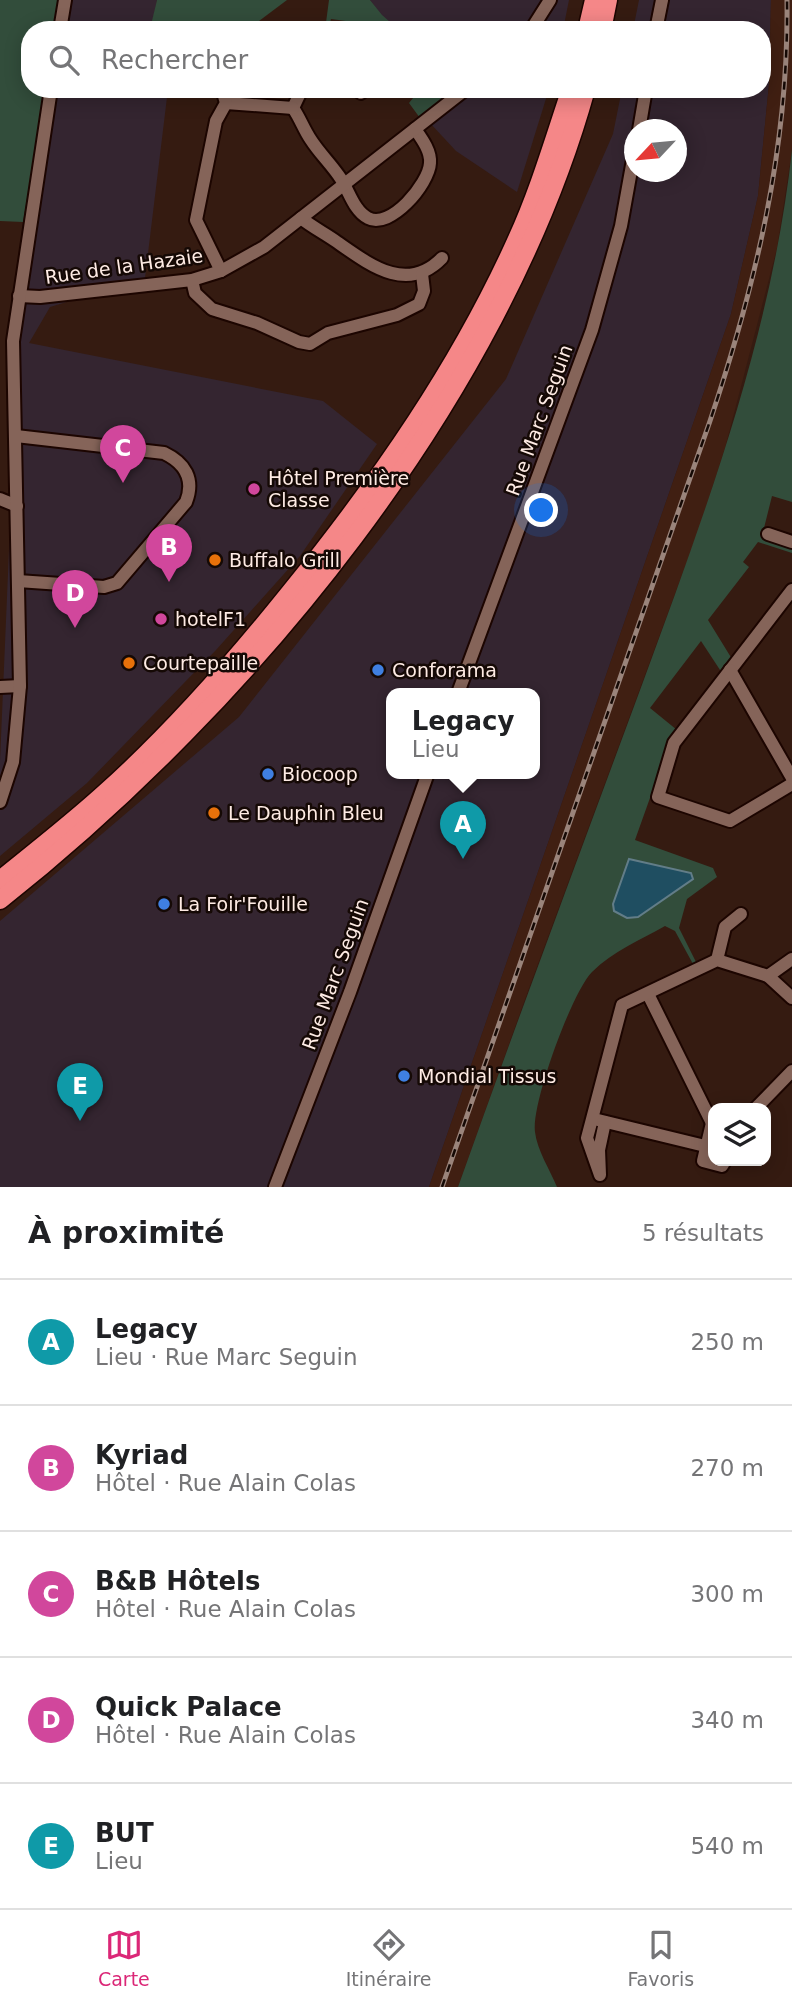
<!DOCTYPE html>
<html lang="fr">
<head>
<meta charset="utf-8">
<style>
	body { margin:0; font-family:"DejaVu Sans",sans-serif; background:#f6f6f6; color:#202124 }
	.controls { position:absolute; right:21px; bottom:21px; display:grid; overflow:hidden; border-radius:14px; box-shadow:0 4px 18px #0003 }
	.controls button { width:63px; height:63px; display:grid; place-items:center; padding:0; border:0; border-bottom:2px solid #e0e0e0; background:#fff; color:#202124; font:35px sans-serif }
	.compass { position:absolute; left:624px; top:119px; width:63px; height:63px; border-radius:50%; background:#fff; box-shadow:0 4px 18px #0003; rotate:244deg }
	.you { position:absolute; left:542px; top:511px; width:24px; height:24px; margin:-18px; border:5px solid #fff; border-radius:50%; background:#1a73e8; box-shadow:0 0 0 10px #1a73e833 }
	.badge { display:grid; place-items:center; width:46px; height:46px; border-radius:50%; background:#db2777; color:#fff; font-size:23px; font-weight:700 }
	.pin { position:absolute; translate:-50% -58px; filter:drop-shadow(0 2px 4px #0008) }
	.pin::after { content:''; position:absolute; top:37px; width:24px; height:21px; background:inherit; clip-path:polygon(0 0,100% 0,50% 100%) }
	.popup { position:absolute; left:386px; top:688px; width:154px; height:91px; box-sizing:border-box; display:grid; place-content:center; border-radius:14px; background:#fff; filter:drop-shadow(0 2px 5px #0005); font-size:23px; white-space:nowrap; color:#757577 }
	.popup b { font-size:26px; color:#202124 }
	.popup::after { content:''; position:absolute; left:50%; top:100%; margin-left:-14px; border:14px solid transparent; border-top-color:#fff }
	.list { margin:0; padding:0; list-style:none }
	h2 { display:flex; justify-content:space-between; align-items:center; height:91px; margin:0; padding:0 28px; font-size:30px }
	h2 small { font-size:23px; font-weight:400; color:#757577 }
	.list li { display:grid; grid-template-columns:46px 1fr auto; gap:21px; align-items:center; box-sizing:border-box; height:126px; padding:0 28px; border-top:2px solid #e0e0e0 }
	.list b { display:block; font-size:26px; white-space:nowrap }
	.list p { margin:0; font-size:23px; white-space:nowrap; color:#757577 }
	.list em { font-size:23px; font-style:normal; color:#757577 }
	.icon { flex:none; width:38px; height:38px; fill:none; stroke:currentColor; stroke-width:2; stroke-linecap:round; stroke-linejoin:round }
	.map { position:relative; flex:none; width:792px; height:1187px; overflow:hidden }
	.search { position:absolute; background:#fff; box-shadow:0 4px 18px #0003; left:21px; right:21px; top:21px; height:77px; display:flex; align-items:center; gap:18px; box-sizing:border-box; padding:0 24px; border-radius:28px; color:#757577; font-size:26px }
	.sheet { height:721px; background:#fff }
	nav { display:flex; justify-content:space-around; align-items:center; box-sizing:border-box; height:98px; border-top:2px solid #e0e0e0; background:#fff; font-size:19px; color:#757577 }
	nav a { display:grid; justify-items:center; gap:4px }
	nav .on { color:#db2777 }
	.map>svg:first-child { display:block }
	.commercial { fill:#342530; fill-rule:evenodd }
	.built { fill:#401f12 }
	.green { fill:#324d3b }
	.water { fill:#1f4e61; stroke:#627d88; stroke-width:2 }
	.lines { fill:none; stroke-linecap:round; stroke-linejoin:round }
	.minor-casing { stroke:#1c0500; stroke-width:16 }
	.highway-casing { stroke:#1c0500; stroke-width:21 }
	.minor { stroke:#856459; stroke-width:12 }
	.highway { stroke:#f58788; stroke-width:18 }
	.rail-casing { stroke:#9a847b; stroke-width:5 }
	.rail { stroke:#150905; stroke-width:2.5; stroke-dasharray:8; stroke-linecap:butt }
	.hotel-dot { fill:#d1479c; stroke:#150905; stroke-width:2.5 }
	.food-dot { fill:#e8710a; stroke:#150905; stroke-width:2.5 }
	.shop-dot { fill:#3f7fe0; stroke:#150905; stroke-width:2.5 }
	.labels { text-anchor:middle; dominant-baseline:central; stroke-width:5; stroke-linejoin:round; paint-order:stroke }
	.street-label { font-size:19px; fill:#feebe4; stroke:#150905 }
	.poi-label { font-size:19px; fill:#feebe4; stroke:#150905; text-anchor:start }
</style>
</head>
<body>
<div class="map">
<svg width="792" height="1187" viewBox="0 0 792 1187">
	<rect width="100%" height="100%" fill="#351b11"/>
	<g class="commercial">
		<path d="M60 0H157L152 25 175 30H55Z"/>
		<path d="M370 0H569L563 30H392Z"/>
		<path d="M639 0H771L769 84 758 196 731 314 429 1187H0V921L239 717 506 379 613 134 622 89H762V30H633ZM634 130H676V172H634ZM391 693H535V773H391Z"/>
		<path d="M46 89H168L145 278 50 307 29 343 323 401 377 444 300 556 216 650 87 783 0 856V761L23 222Z"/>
		<path d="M411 89H549L517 192 456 151 417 109Z"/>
	</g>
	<path class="built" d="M771 0H792V150L777 248 725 448 699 529 529 988 458 1187H429L731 314 758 196 769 84Z"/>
	<g class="green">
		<path d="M0 0H60L55 30H30V89H46L23 222 0 221Z"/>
		<path d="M157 0H287L247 30H184L151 25Z"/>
		<path d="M329 0H370L382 15 399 30H385L382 26 331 19 328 30H325Z"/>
		<path d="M416 89H453V90L420 118 409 103 418 92Z"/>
		<path d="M792 150V502L772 496 764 528 792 535V553L758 542 743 562 749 567 708 620 732 659 722 673 701 641 650 708 677 730 671 739 635 840 713 868 717 877 687 899 679 928 696 962 693 964 675 931 665 926C640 940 613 951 592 972 572 992 531 1104 535 1132 537 1150 550 1170 557 1187H458C518 1018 581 850 643 682 706 510 772 334 792 150Z"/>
	</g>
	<path class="water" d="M629 859 691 873 693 879 638 917 627 918 614 911 613 904Z"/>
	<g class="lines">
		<defs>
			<g id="minor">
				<path d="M60 30 65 0"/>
				<path d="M531 30 550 0"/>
				<path d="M656 30 662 0"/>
				<path d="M302 89 293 108C300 118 304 130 311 140 320 154 332 165 341 179 349 191 354 211 368 218 390 230 429 184 430 163 431 151 422 139 415 129"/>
				<path d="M360 89 361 93"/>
				<path d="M226 103 293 108"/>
				<path d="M639 130 646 89"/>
				<path d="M301 218C312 227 326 234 337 242 370 265 407 294 442 258"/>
				<path d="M221 271 196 220 216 121 226 103 222 89"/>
				<path d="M192 280 195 293 212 309 257 323 299 342 310 344 328 333 397 315 419 304 424 291 422 274"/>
				<path d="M19 296 40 297 192 280 221 271 264 247 466 89"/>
				<path d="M16 436 164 453C185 463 195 479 186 502L117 583 104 587 18 581"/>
				<path d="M0 499 17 506"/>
				<path d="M768 534 792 542"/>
				<path d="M792 590 674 743 658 797 730 821 792 784"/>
				<path d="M730 670 792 778"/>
				<path d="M0 687 20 686"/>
				<path d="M458 693 592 330 621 226 634 154"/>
				<path d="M0 802 13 762 20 686 13 341 51 89"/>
				<path d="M717 960 725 927 741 914"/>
				<path d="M768 976 792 998"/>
				<path d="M648 994 712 1123"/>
				<path d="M756 1108 792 1071"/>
				<path d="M598 1120 705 1146"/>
				<path d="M605 1122 599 1150 600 1175 587 1138 622 1005 717 960 768 976 792 959"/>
				<path d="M712 1123 703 1161 722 1166 725 1161"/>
				<path d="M275 1187 350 992 428 773"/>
			</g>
			<g id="highway">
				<path d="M587 30 594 0"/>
				<path d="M602 30 608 0"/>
				<path d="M0 880C36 851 72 823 106 792 174 731 235 661 292 590 380 481 460 366 517 239 539 191 554 139 571 89"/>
				<path d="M0 900C249 703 500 399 586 89"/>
			</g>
		</defs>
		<use href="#minor" class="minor-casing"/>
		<use href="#highway" class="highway-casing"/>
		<use href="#minor" class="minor"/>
		<use href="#highway" class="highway"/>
		<defs>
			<path id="rail" d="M442 1187 710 421C756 284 789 146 787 0"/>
		</defs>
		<use href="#rail" class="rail-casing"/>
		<use href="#rail" class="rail"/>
	</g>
	<g class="hotel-dot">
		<circle cx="254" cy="489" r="7"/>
		<circle cx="161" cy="619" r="7"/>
	</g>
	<g class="food-dot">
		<circle cx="215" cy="560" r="7"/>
		<circle cx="129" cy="663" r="7"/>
		<circle cx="214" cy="813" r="7"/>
	</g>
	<g class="shop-dot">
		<circle cx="378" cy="670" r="7"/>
		<circle cx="268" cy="774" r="7"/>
		<circle cx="164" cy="904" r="7"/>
		<circle cx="404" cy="1076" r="7"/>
	</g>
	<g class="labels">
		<g class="street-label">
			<text transform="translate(124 266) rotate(-8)">Rue de la Hazaie</text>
			<text transform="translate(539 420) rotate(-70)">Rue Marc Seguin</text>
			<text transform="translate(335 974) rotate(-70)">Rue Marc Seguin</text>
		</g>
		<g class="poi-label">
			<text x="268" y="478">Hôtel Première<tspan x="268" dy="22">Classe</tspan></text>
			<text x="229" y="560">Buffalo Grill</text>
			<text x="175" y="619">hotelF1</text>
			<text x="143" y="663">Courtepaille</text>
			<text x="392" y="670">Conforama</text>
			<text x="282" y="774">Biocoop</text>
			<text x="228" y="813">Le Dauphin Bleu</text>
			<text x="178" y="904">La Foir'Fouille</text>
			<text x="418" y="1076">Mondial Tissus</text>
		</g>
	</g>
</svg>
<div class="controls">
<button><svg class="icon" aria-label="layers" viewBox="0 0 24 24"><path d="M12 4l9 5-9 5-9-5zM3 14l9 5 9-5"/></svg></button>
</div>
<svg class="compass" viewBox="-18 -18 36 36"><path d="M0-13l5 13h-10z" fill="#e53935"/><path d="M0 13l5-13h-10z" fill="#757577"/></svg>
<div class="you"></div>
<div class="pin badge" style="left:463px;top:859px;background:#0f9aa8">A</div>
<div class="popup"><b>Legacy</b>Lieu</div>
<div class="pin badge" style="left:169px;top:582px;background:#d1479c">B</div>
<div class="pin badge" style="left:123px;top:483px;background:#d1479c">C</div>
<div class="pin badge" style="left:75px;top:628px;background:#d1479c">D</div>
<div class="pin badge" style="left:80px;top:1121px;background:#0f9aa8">E</div>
<div class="search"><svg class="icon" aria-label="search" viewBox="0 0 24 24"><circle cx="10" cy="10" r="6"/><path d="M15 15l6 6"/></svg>Rechercher</div>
</div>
<section class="sheet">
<h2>À proximité<small>5 résultats</small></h2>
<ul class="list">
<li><span class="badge" style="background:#0f9aa8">A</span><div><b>Legacy</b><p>Lieu · Rue Marc Seguin</p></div><em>250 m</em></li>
<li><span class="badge" style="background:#d1479c">B</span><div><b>Kyriad</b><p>Hôtel · Rue Alain Colas</p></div><em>270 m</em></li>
<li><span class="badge" style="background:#d1479c">C</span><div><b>B&amp;B Hôtels</b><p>Hôtel · Rue Alain Colas</p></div><em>300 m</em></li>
<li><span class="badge" style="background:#d1479c">D</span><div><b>Quick Palace</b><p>Hôtel · Rue Alain Colas</p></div><em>340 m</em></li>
<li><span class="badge" style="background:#0f9aa8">E</span><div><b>BUT</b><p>Lieu</p></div><em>540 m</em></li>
</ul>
</section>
<nav>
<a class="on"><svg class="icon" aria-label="map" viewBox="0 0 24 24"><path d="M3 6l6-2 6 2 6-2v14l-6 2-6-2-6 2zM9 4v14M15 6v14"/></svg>Carte</a>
<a><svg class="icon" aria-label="directions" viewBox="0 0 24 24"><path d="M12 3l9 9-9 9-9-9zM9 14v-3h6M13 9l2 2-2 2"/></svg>Itinéraire</a>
<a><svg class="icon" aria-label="saved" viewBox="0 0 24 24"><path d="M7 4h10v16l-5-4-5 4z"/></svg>Favoris</a>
</nav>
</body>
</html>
